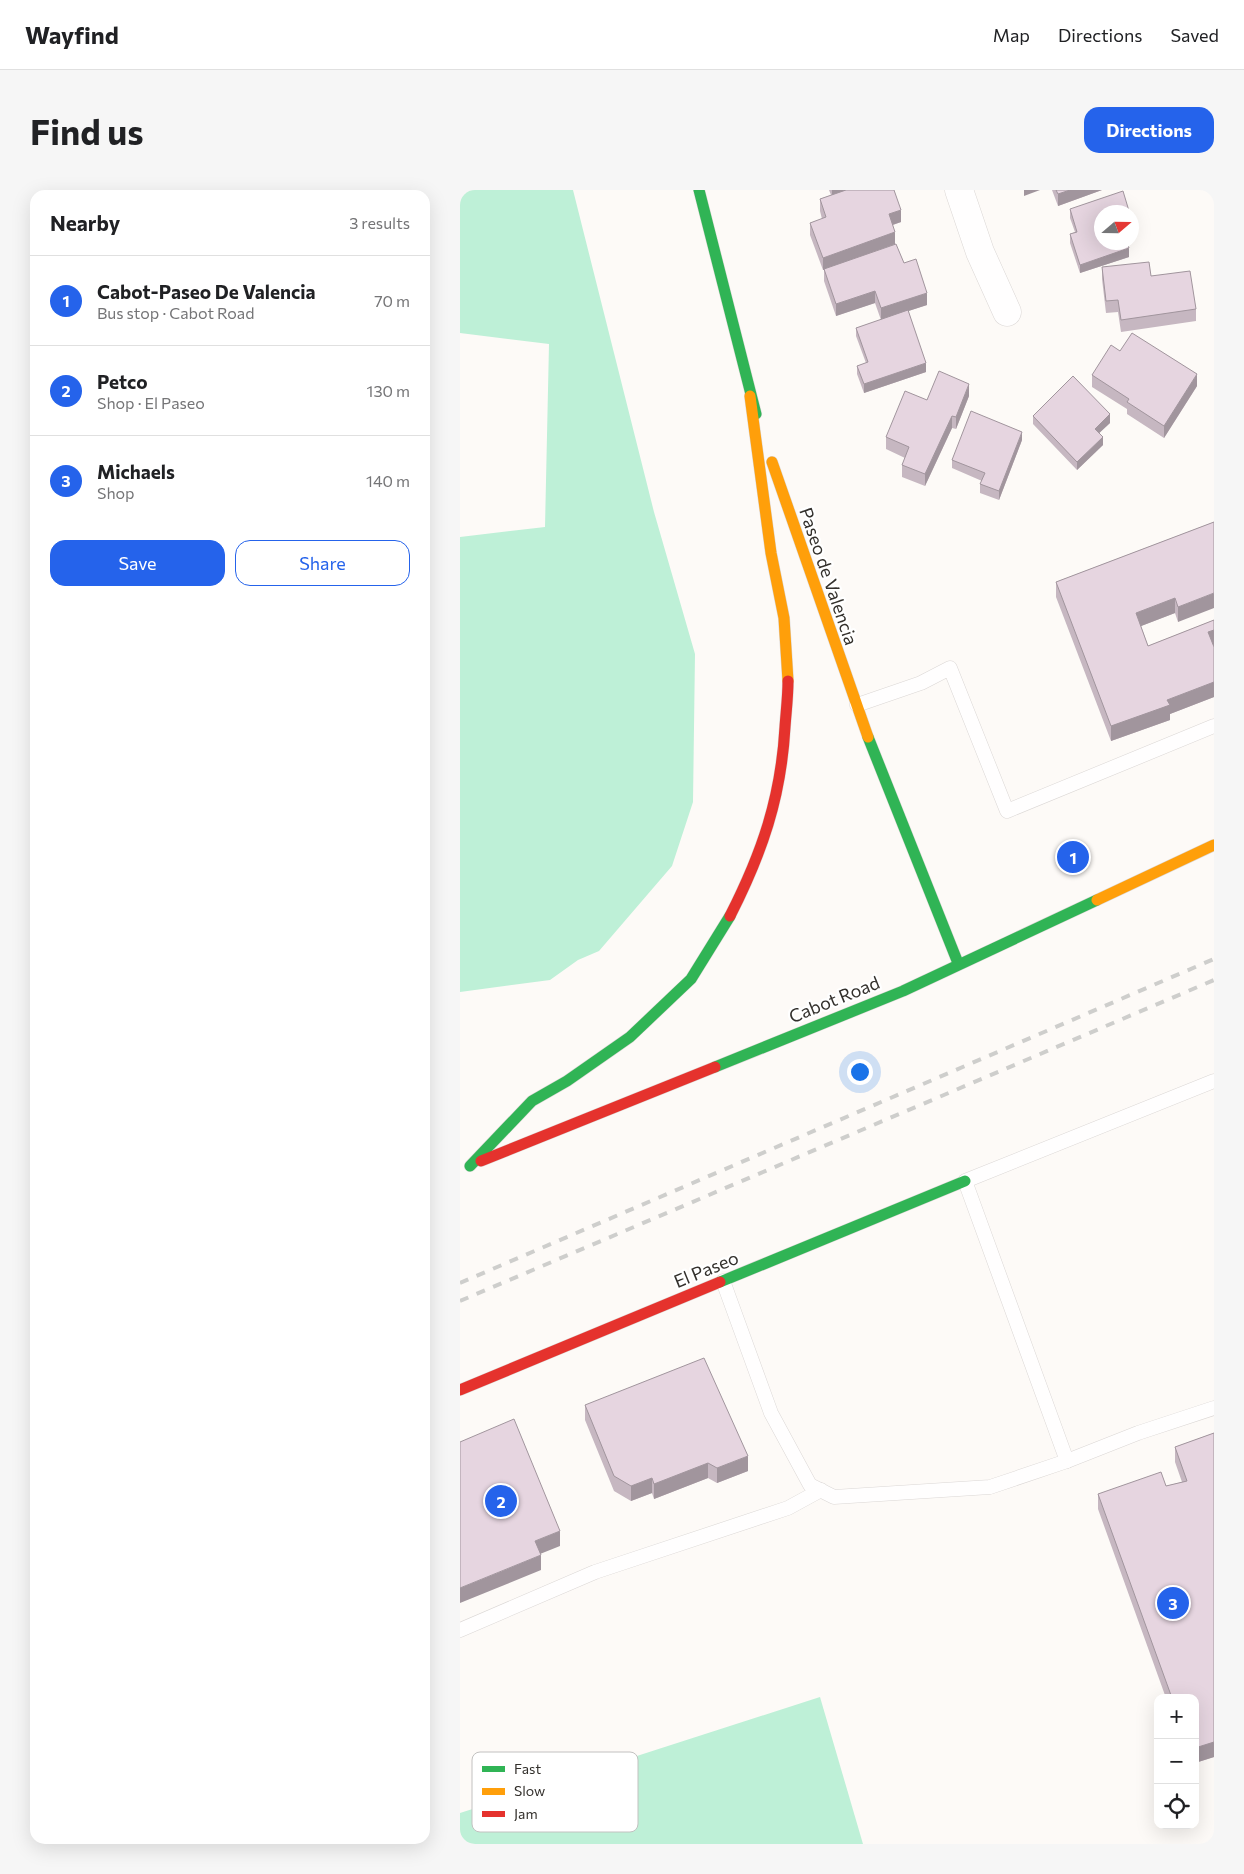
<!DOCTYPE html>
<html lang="en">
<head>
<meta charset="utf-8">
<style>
	body { margin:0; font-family:Commissioner,sans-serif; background:#f6f6f6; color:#202124 }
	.controls { position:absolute; right:15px; bottom:15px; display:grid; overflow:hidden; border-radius:10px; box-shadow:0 5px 20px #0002 }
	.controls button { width:45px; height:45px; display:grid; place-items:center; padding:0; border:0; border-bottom:1px solid #e0e0e0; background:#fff; color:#202124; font:25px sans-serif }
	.compass { position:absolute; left:634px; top:15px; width:45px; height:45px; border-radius:50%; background:#fff; box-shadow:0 5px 20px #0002; rotate:70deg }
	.you { position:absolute; left:399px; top:881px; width:18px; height:18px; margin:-12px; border:4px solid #fff; border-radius:50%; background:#1a73e8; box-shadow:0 0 0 8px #1a73e833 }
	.badge { display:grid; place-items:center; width:32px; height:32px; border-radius:50%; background:#2563eb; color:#fff; font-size:16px; font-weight:700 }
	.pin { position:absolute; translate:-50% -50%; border:2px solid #fff; box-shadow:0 1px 5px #0006 }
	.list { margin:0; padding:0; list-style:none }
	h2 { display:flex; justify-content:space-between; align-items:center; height:65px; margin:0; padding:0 20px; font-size:21px }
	h2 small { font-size:16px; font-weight:400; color:#757577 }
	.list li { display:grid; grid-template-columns:32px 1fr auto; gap:15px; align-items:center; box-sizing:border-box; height:90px; padding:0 20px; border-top:1px solid #e0e0e0 }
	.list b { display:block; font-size:19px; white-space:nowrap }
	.list p { margin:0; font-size:16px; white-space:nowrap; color:#757577 }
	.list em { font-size:16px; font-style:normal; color:#757577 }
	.actions { display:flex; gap:10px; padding:15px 20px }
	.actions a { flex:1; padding:11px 0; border:1px solid #2563eb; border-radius:15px; text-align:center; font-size:18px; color:#2563eb }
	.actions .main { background:#2563eb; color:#fff }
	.icon { flex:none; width:28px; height:28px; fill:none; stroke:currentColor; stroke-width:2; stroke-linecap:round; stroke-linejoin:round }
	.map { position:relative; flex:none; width:754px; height:1654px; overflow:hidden; border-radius:15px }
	header { display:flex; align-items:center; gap:30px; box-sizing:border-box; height:70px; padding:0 25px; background:#fff; border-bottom:1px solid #e0e0e0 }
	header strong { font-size:24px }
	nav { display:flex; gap:28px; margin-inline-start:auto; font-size:18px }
	.intro { display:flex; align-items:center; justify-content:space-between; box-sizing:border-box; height:120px; padding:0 30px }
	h1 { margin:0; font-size:35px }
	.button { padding:12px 22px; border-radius:15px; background:#2563eb; color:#fff; font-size:18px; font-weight:700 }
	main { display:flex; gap:30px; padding:0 30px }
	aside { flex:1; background:#fff; border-radius:15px; box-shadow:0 5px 20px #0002 }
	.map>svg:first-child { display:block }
	.green { fill:#bef0d7 }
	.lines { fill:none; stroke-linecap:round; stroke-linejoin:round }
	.lane-casing { stroke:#dbd7d5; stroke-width:15 }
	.street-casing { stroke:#dbd7d5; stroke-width:29 }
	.fast-casing { stroke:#dbd7d5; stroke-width:12 }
	.slow-casing { stroke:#dbd7d5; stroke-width:12 }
	.jam-casing { stroke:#dbd7d5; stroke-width:12 }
	.lane { stroke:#fffefe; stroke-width:14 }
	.street { stroke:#fffefe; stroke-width:28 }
	.fast { stroke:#30b455; stroke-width:11 }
	.slow { stroke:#ff9f0a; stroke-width:11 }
	.jam { stroke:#e5322d; stroke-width:11 }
	.rail { stroke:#cececc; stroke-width:4; stroke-dasharray:9 9; stroke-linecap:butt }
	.wall { fill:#c6b7c1 }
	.shaded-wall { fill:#a1959d }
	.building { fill:#e6d5e0; stroke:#a1959d }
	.labels { text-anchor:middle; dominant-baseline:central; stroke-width:4.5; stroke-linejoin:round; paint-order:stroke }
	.street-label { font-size:18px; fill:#33302c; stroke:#fff }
	.key { fill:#fff; stroke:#c2c1c0; stroke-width:1 }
	.key-label { font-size:14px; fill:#33302c }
</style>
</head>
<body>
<header>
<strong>Wayfind</strong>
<nav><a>Map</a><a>Directions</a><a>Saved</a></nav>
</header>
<div class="intro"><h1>Find us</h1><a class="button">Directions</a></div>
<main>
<aside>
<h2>Nearby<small>3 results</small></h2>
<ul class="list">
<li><span class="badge">1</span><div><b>Cabot-Paseo De Valencia</b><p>Bus stop · Cabot Road</p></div><em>70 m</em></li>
<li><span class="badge">2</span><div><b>Petco</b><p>Shop · El Paseo</p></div><em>130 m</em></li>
<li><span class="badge">3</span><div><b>Michaels</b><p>Shop</p></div><em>140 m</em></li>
</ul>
<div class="actions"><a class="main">Save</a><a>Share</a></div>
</aside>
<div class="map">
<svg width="754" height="1654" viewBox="0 0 754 1654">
	<rect width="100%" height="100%" fill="#fdfaf7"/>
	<g class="green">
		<path d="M0 0H113L194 322 235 464 233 612 212 676 139 761 118 770 90 790 0 802V347L85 337 89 154 0 143Z"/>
		<path d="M360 1507 403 1654H0V1623Z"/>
	</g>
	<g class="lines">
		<defs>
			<g id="lane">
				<path d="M397 515 461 493 490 478 547 621 754 536"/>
				<path d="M263 1091 311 1223 350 1295 374 1307 530 1297 607 1271 505 991 754 891"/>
				<path d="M607 1271 678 1243 754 1218"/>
				<path d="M0 1440 135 1382 328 1318 361 1300"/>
			</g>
			<path id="street" d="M499 0 520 62 547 122"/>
			<g id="fast">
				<path d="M239 0 296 224"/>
				<path d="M408 547 498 773"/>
				<path d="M255 877 443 801 637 710"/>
				<path d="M10 976 72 911 107 891 170 847 231 789 270 726"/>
				<path d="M260 1092 505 991"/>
			</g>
			<g id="slow">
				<path d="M290 206 311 363 324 428 328 491"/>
				<path d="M312 272 408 547"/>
				<path d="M637 710 754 655"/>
			</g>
			<g id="jam">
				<path d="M270 726C302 663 321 608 325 537 326 522 328 507 328 491"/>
				<path d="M21 971 255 877"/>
				<path d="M0 1200 260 1092"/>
			</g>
		</defs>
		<use href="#lane" class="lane-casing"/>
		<use href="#street" class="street-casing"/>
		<use href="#fast" class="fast-casing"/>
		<use href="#slow" class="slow-casing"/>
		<use href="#jam" class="jam-casing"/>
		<use href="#lane" class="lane"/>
		<use href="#street" class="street"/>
		<use href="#fast" class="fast"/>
		<use href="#slow" class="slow"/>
		<use href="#jam" class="jam"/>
		<g class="rail">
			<path d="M0 1093 754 769"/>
			<path d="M0 1111 754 790"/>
		</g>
	</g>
	<g class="wall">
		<path d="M369 0H434L441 32 433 35 435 54 444 73 467 115 448 121 466 182 404 203 397 184V176L406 173 396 146V138L421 130 415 113 376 126 364 91V80H363L350 45V33L362 29 360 21V9L371 5Z"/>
		<path d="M592 0H642L598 16Z"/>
		<path d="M610 19 669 22H642L669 67 620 83 610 53V44L615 42 610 28Z"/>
		<path d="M642 77 691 86 736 119V131L661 142 658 122 646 123 642 89Z"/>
		<path d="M660 161 737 196 704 248 667 224V219L632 197V185Z"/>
		<path d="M509 206 496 239 492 238 465 296 442 287V275L445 268 426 259V247L467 210Z"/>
		<path d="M573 226 650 233 639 243 643 255 617 280 573 234Z"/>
		<path d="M562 250 539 310 520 303V294L522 291 492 278V270Z"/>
		<path d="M754 332 718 432 715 423 681 436 688 456 754 430V507L710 524V530L651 551 596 407V392Z"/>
		<path d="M125 1215 288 1281 257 1293 248 1288 194 1309 192 1303 171 1311 154 1301 125 1230Z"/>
		<path d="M754 1243V1567L735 1573V1508H706L638 1319V1304L706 1296 722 1292 715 1272V1257Z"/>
	</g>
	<g class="shaded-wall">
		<path d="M372 0H397L372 9Z"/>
		<path d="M564 0H580L564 6Z"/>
		<path d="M610 0H642L598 16V4Z"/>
		<path d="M441 20V32L429 36V24Z"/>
		<path d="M435 42V54L363 80V68Z"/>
		<path d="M669 58V67L620 83V75Z"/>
		<path d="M415 101V113L376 126V114Z"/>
		<path d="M467 103V115L421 130V118Z"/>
		<path d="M466 173V182L404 203V194Z"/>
		<path d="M737 184V196L704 248V236Z"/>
		<path d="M509 194V206L496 239V227Z"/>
		<path d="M650 224V233L635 247V239Z"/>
		<path d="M492 226V238L465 296V284Z"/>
		<path d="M562 242V250L539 310V301Z"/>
		<path d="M643 247V255L617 280V272Z"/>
		<path d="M754 403V418L718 432V417Z"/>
		<path d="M715 408V423L676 438V423Z"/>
		<path d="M754 440V455L748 457V442Z"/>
		<path d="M754 492V507L710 524V530L651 551V536L707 510Z"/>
		<path d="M288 1266V1281L257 1293V1278Z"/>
		<path d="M248 1273V1288L194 1309V1294Z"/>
		<path d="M192 1288V1303L171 1311V1296Z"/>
		<path d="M100 1341V1356L75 1366V1351Z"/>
		<path d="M81 1365V1380L0 1413V1398Z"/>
		<path d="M754 1552V1567L735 1573V1558Z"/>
	</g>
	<g class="building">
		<path d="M386 0H434L441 20 429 24 435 42 363 68 350 33 366 27 360 9Z"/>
		<path d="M596 0H610L598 4Z"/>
		<path d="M663 1 669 21 663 22H642V52H667L669 58 620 75 610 44 617 42 610 19Z"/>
		<path d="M436 54 444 73 456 69 467 103 421 118 415 101 376 114 364 79Z"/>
		<path d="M689 72 691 86 730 81 736 119 661 130 658 110 646 111 642 77Z"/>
		<path d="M448 120 466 173 404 194 397 176 408 172 396 138Z"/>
		<path d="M672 143 737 184 704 236 667 212 669 209 632 185 651 155 660 161Z"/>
		<path d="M479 181 509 194 496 227 492 226 465 284 442 275 449 257 426 247 445 201 467 210Z"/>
		<path d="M613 186 650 224 635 239 643 247 617 272 573 226Z"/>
		<path d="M511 221 562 242 539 301 520 294 525 283 492 270Z"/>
		<path d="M754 332V403L718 417 715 408 676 423 688 456 754 430V440L748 442 754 457V492L707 510 710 515 651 536 596 392Z"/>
		<path d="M244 1168 288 1266 257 1278 248 1273 194 1294 192 1288 171 1296 154 1286 125 1215Z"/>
		<path d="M54 1229 100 1341 75 1351 81 1365 0 1398V1252Z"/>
		<path d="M754 1243V1552L735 1558V1508H712L638 1304 701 1282 706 1296 727 1291 715 1257Z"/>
	</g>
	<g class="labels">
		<g class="street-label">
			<text transform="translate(369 386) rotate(71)">Paseo de Valencia</text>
			<text transform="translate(374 809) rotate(-22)">Cabot Road</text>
			<text transform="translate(246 1079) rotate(-22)">El Paseo</text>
		</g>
	</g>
	<rect x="12" y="1562" width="166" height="80" rx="8" class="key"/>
	<rect x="22" y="1576" width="23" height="6" fill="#30b455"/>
	<rect x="22" y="1598" width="23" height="7" fill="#ff9f0a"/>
	<rect x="22" y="1621" width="23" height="6" fill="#e5322d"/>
	<g class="key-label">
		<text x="54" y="1584">Fast</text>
		<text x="54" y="1606">Slow</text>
		<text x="54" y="1629">Jam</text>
	</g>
</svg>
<div class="controls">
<button>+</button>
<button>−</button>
<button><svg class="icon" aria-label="locate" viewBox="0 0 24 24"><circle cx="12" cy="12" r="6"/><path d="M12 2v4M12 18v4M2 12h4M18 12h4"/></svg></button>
</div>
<svg class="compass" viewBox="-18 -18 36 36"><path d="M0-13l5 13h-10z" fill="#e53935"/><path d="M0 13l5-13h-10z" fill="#757577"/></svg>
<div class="you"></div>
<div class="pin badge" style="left:613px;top:667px">1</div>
<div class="pin badge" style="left:41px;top:1311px">2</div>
<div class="pin badge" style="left:713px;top:1413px">3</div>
</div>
</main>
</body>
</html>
